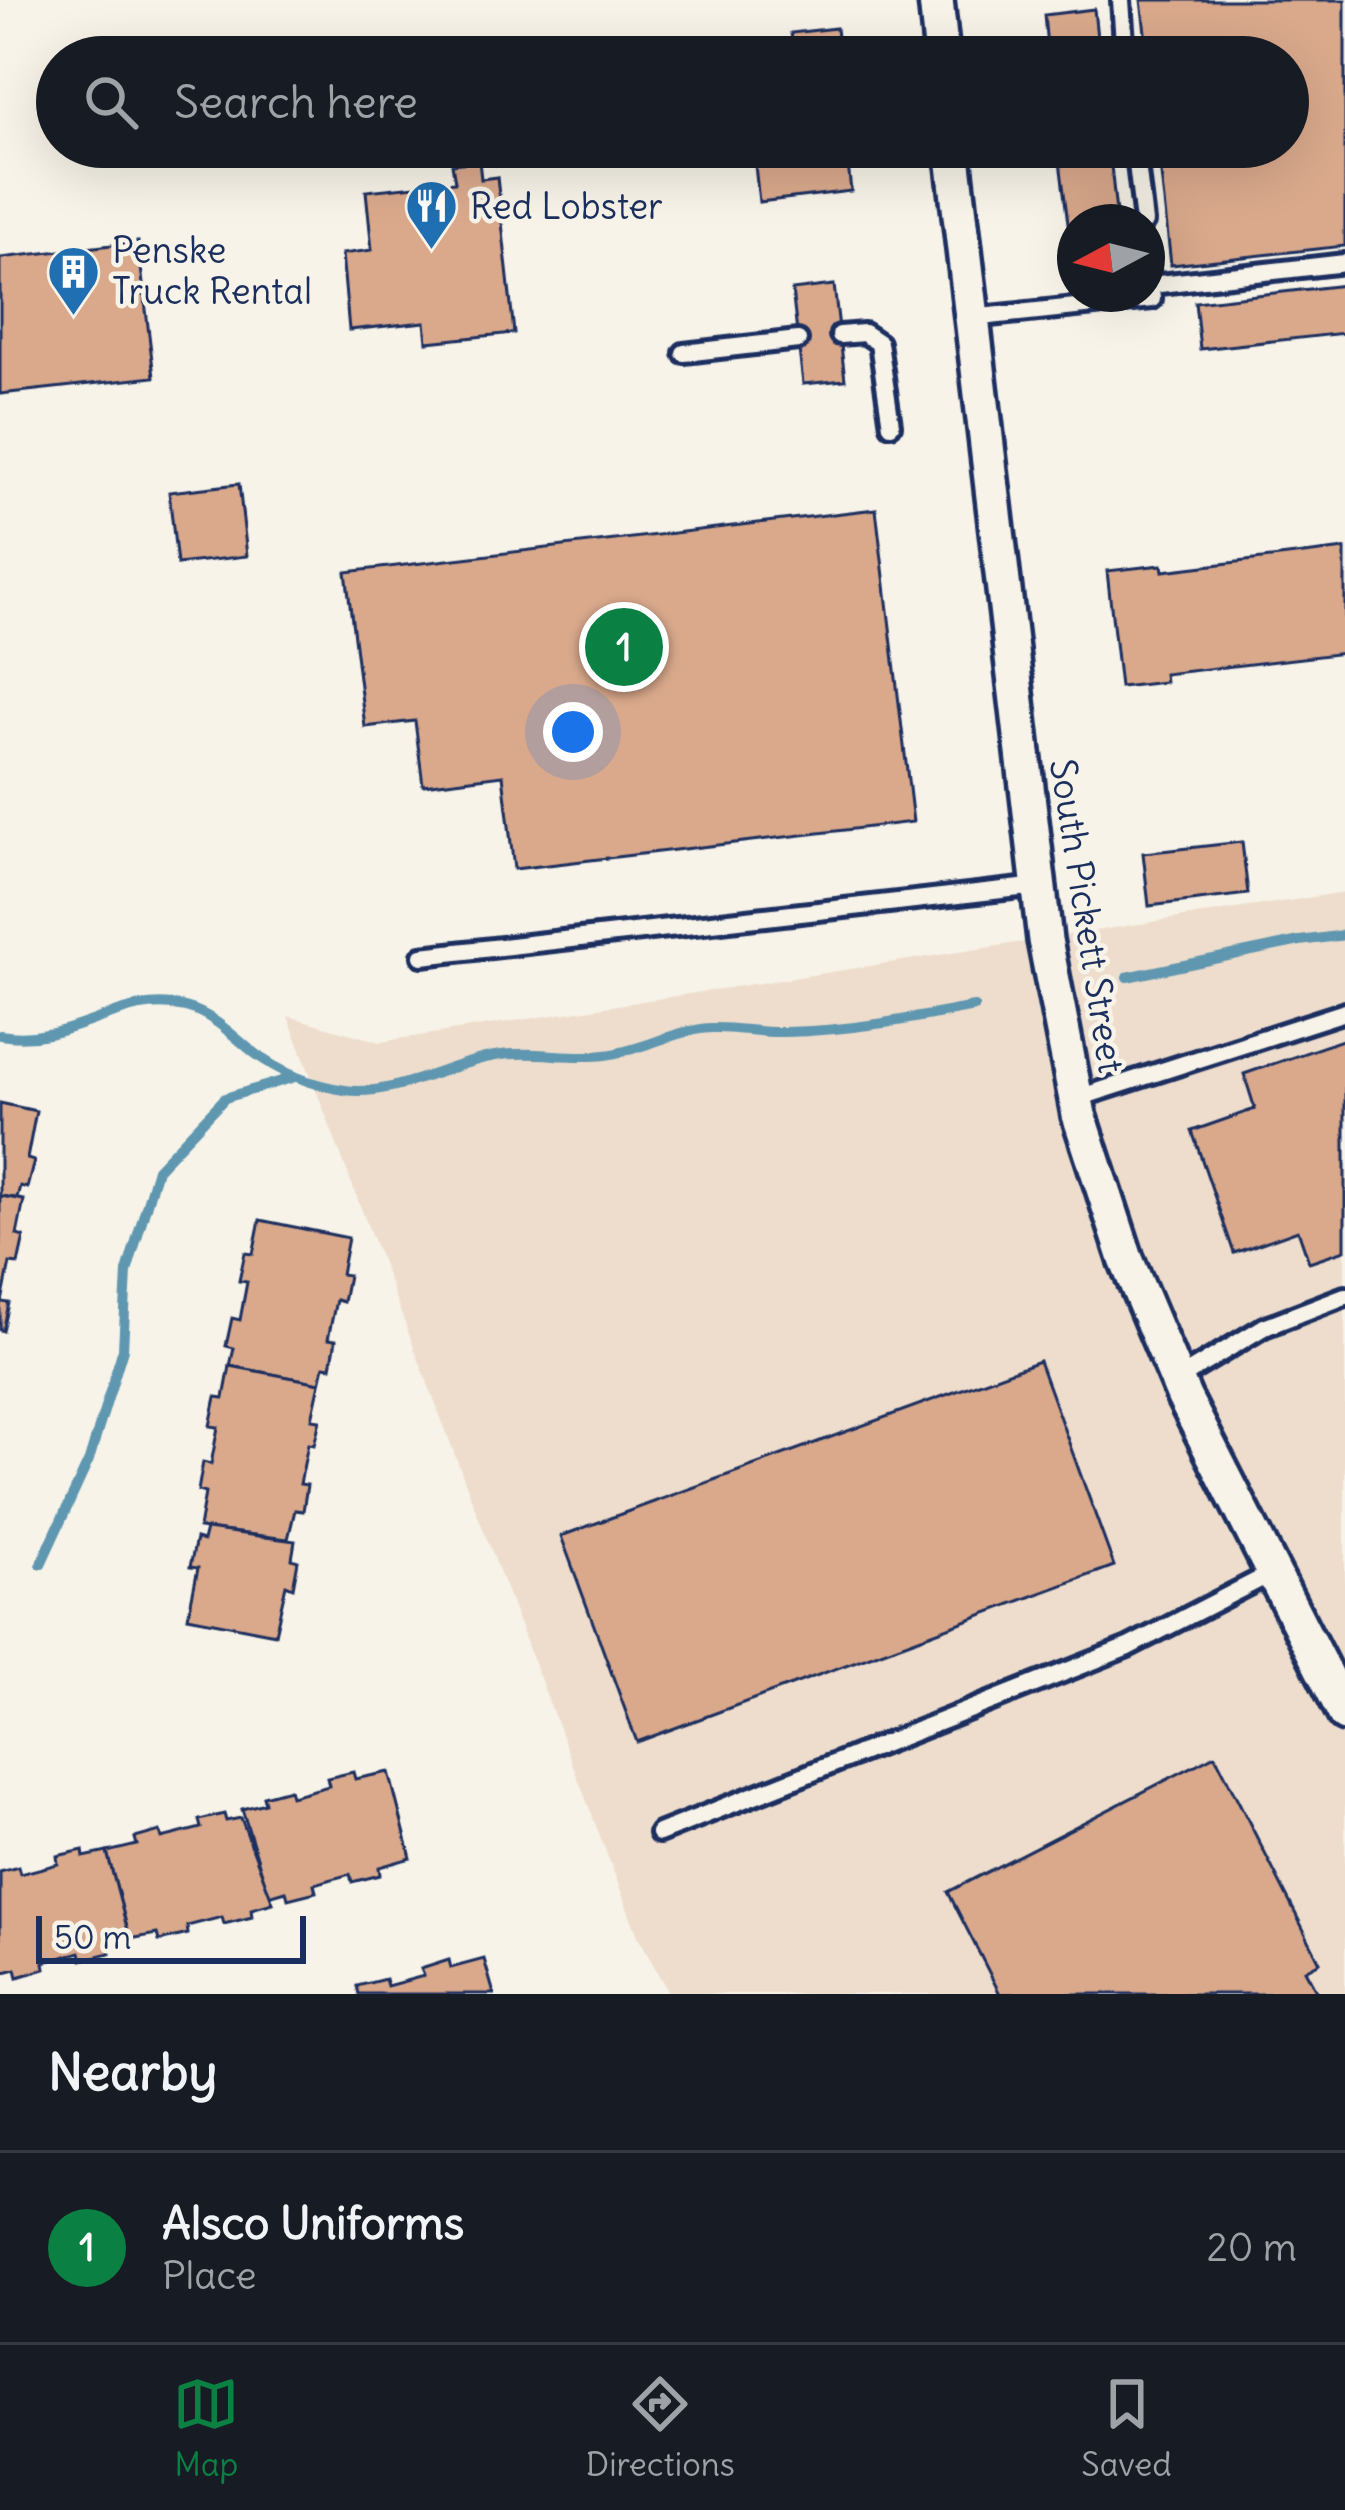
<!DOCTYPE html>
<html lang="en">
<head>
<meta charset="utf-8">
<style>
	body { margin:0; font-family:Delius,sans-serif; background:#242831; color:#f1f3f6 }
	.compass { position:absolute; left:1057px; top:204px; width:108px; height:108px; border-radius:50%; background:#171b24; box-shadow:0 12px 48px #0002; rotate:263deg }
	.scale { position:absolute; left:36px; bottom:30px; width:270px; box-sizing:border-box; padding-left:12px; border:6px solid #1b2f5e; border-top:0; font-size:33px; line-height:42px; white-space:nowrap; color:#1b2f5e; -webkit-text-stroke:9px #f7f3e8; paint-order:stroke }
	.you { position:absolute; left:573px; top:732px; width:42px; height:42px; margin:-30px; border:9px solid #fff; border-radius:50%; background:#1a73e8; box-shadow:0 0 0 18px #1a73e833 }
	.badge { display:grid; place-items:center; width:78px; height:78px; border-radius:50%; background:#0b8043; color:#fff; font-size:39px; font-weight:700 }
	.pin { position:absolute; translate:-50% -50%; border:6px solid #fff; box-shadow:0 3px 12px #0006 }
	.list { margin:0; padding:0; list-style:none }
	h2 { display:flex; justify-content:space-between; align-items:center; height:156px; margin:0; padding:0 48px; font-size:51px }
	h2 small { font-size:39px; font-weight:400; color:#9ea1a6 }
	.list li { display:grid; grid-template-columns:78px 1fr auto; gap:36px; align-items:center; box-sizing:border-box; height:192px; padding:0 48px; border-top:3px solid #363941 }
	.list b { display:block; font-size:45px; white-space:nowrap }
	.list p { margin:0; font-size:39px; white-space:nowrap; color:#9ea1a6 }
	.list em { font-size:39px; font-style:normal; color:#9ea1a6 }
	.icon { flex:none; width:66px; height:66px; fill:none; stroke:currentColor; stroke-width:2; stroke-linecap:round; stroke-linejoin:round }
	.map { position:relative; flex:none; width:1345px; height:1994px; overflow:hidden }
	.search { position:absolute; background:#171b24; box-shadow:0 12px 48px #0002; left:36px; right:36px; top:36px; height:132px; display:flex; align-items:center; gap:30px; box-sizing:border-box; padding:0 42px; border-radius:66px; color:#9ea1a6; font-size:45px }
	.sheet { height:348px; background:#171b24 }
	nav { display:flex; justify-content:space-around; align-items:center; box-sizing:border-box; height:168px; border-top:3px solid #363941; background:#171b24; font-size:33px; color:#9ea1a6 }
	nav a { display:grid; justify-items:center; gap:6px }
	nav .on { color:#0b8043 }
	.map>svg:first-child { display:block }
	.built { fill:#edc }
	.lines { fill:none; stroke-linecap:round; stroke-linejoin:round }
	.stream { stroke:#5e96b0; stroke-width:10 }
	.building { fill:#daa98c; stroke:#1b2f5e; stroke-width:3 }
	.lane-casing { stroke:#1b2f5e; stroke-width:26 }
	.street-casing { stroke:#1b2f5e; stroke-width:42 }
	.lane { stroke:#f7f3e8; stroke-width:16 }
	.street { stroke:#f7f3e8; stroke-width:33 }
	.labels { text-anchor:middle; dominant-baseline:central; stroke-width:9; stroke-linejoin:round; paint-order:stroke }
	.poi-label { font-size:36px; fill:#1b2f5e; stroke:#f7f3e8; text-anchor:start }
	.street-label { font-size:36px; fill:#1b2f5e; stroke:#f7f3e8 }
</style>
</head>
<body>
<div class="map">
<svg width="1345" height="1994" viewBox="0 0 1345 1994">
	<rect width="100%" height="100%" fill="#f7f3e8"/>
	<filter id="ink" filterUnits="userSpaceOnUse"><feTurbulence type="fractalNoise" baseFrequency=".00833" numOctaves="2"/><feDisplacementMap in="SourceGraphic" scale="24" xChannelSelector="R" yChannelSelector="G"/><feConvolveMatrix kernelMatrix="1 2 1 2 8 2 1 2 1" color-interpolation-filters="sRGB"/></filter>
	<g filter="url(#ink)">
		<path class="built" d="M1345 892V1994H669L638 1936 288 1016 380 1042Z"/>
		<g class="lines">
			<g class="stream">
				<path d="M1127 977 1300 941 1345 935"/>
				<path d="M0 1035C74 1047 120 991 185 1007 213 1014 232 1035 253 1052 279 1072 312 1085 345 1090 394 1097 447 1064 495 1056 532 1050 569 1059 605 1055 641 1051 674 1030 711 1028 735 1027 760 1033 784 1032 848 1031 911 1019 974 1007"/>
				<path d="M41 1564 89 1460 123 1349 127 1272 157 1169 225 1098 295 1077"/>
			</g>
		</g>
		<g class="building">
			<path d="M1141 0H1345V246L1171 265 1158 147H1288V57H1148Z"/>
			<path d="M1094 9 1099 57H1048L1044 15Z"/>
			<path d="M836 28 839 57H742L741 46 792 40 791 33Z"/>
			<path d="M753 147H846L851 191 759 202Z"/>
			<path d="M1058 147H1109L1117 222H1075V276Z"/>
			<path d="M479 161 481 179 497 177 514 333 427 342 425 322 349 330 342 254 372 250 366 191 455 182 452 164Z"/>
			<path d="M138 242 154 377 0 394V258Z"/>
			<path d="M834 285 845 380 803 384 792 290Z"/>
			<path d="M1345 285V333L1200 349 1195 302Z"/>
			<path d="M239 484 247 556 177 564 169 492Z"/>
			<path d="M876 509 913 822 514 869 503 775 423 785 415 721 365 727 346 572Z"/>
			<path d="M1345 549V653L1164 674 1165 682 1120 687 1107 571 1162 565 1163 571Z"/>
			<path d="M1242 842 1248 894 1149 906 1143 853Z"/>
			<path d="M1345 1039V1250L1309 1262 1298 1230 1234 1253 1192 1131 1255 1109 1244 1074Z"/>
			<path d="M0 1103 36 1111 27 1159 34 1161 27 1188 20 1186 17 1198 0 1196Z"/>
			<path d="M0 1196 24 1200 17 1235 24 1237 18 1264 10 1263 2 1302 9 1303 3 1331 0 1330Z"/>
			<path d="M260 1220 348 1238 341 1274 348 1275 343 1302 336 1300 328 1339 336 1340 331 1367 324 1366 320 1383 230 1366 234 1348 226 1346 232 1318 240 1320 247 1282 239 1281 245 1253 253 1254Z"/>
			<path d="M1039 1361 1114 1566 637 1742 561 1536Z"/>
			<path d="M230 1366 320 1383 312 1419 320 1420 314 1445 308 1444 300 1484 307 1485 303 1511 295 1510 288 1539 199 1528 205 1493 198 1491 203 1462 211 1464 218 1427 210 1426 216 1397 224 1398Z"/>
			<path d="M206 1529 295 1541 292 1559 298 1561 293 1588 286 1585 275 1634 188 1617 198 1568 190 1567 196 1539 203 1541Z"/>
			<path d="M1215 1755 1320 1962 1305 1970 1318 1994H1000L948 1892Z"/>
			<path d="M353 1772 355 1779 389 1772 411 1858 379 1867 380 1875 352 1882 350 1874 314 1884 316 1892 288 1899 286 1891 269 1896 242 1809 265 1803 263 1796 289 1789 291 1796 329 1786 327 1778Z"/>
			<path d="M224 1814 226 1821 241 1818 273 1903 251 1909 252 1917 224 1924 222 1917 187 1926 188 1934 159 1941 157 1934 130 1939 107 1852 137 1845 135 1838 160 1831 162 1838 201 1828 199 1820Z"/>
			<path d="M83 1850 84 1857 107 1852 130 1939 108 1945 110 1953 82 1960 80 1952 44 1962 45 1969 18 1977 16 1969 0 1973V1872L18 1867 20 1874 58 1864 57 1856Z"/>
			<path d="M484 1959 494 1994H359L357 1986 385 1979 387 1986 424 1976 421 1969 449 1960 451 1968Z"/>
		</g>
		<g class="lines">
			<defs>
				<g id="lane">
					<path d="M1121 0 1125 57"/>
					<path d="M1135 147 1144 222"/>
					<path d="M1151 285 1345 263"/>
					<path d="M971 318 1152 299 1147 250"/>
					<path d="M840 335 864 333 879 343 891 425"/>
					<path d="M684 353 798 340"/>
					<path d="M422 956 1038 886"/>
					<path d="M1075 1099 1345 1012"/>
					<path d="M1176 1380 1264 1327 1345 1296"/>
					<path d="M659 1833 1128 1647 1272 1573"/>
				</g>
				<g id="street">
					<path d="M936 0 942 57"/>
					<path d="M952 147 1045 940 1079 1115 1126 1259 1184 1397 1345 1714"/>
				</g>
			</defs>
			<use href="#lane" class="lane-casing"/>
			<use href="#street" class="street-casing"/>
			<use href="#lane" class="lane"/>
			<use href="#street" class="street"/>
		</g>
	</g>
	<defs>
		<symbol id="restaurant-pin" viewBox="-11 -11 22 30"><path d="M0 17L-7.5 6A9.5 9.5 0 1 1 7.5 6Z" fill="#1f6fb2" stroke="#f7f3e8"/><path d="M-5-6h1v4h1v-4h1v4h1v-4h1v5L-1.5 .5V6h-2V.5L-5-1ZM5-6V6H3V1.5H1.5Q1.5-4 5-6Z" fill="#fff"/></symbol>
		<symbol id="building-pin" viewBox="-11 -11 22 30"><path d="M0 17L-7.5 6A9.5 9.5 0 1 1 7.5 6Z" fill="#1f6fb2" stroke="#f7f3e8"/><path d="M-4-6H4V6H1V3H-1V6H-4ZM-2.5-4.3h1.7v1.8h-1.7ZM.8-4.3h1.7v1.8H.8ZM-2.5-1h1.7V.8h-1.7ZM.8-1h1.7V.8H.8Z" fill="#fff"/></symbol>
	</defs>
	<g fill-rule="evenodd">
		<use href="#restaurant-pin" x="402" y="176" width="59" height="81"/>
		<use href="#building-pin" x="44" y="242" width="59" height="81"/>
	</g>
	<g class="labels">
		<g class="poi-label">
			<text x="470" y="206">Red Lobster</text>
			<text x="112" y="250">Penske<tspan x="112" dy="41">Truck Rental</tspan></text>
		</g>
		<g class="street-label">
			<text transform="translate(1087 916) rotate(81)">South Pickett Street</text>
		</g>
	</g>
</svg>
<svg class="compass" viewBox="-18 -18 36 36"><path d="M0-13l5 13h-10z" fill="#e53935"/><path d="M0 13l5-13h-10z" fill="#9ea1a6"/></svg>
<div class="scale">50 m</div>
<div class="you"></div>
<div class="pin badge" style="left:624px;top:647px">1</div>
<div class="search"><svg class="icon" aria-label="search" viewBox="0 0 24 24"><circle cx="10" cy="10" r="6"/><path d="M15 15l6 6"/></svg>Search here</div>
</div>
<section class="sheet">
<h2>Nearby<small></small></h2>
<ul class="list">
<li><span class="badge">1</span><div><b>Alsco Uniforms</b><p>Place</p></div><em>20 m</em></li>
</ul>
</section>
<nav>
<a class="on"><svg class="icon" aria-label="map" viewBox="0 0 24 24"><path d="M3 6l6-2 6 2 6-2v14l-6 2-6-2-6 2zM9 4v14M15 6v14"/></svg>Map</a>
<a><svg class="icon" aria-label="directions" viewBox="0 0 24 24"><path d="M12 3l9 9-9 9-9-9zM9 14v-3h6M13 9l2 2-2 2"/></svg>Directions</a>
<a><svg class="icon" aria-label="saved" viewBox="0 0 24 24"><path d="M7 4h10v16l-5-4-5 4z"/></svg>Saved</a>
</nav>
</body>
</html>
